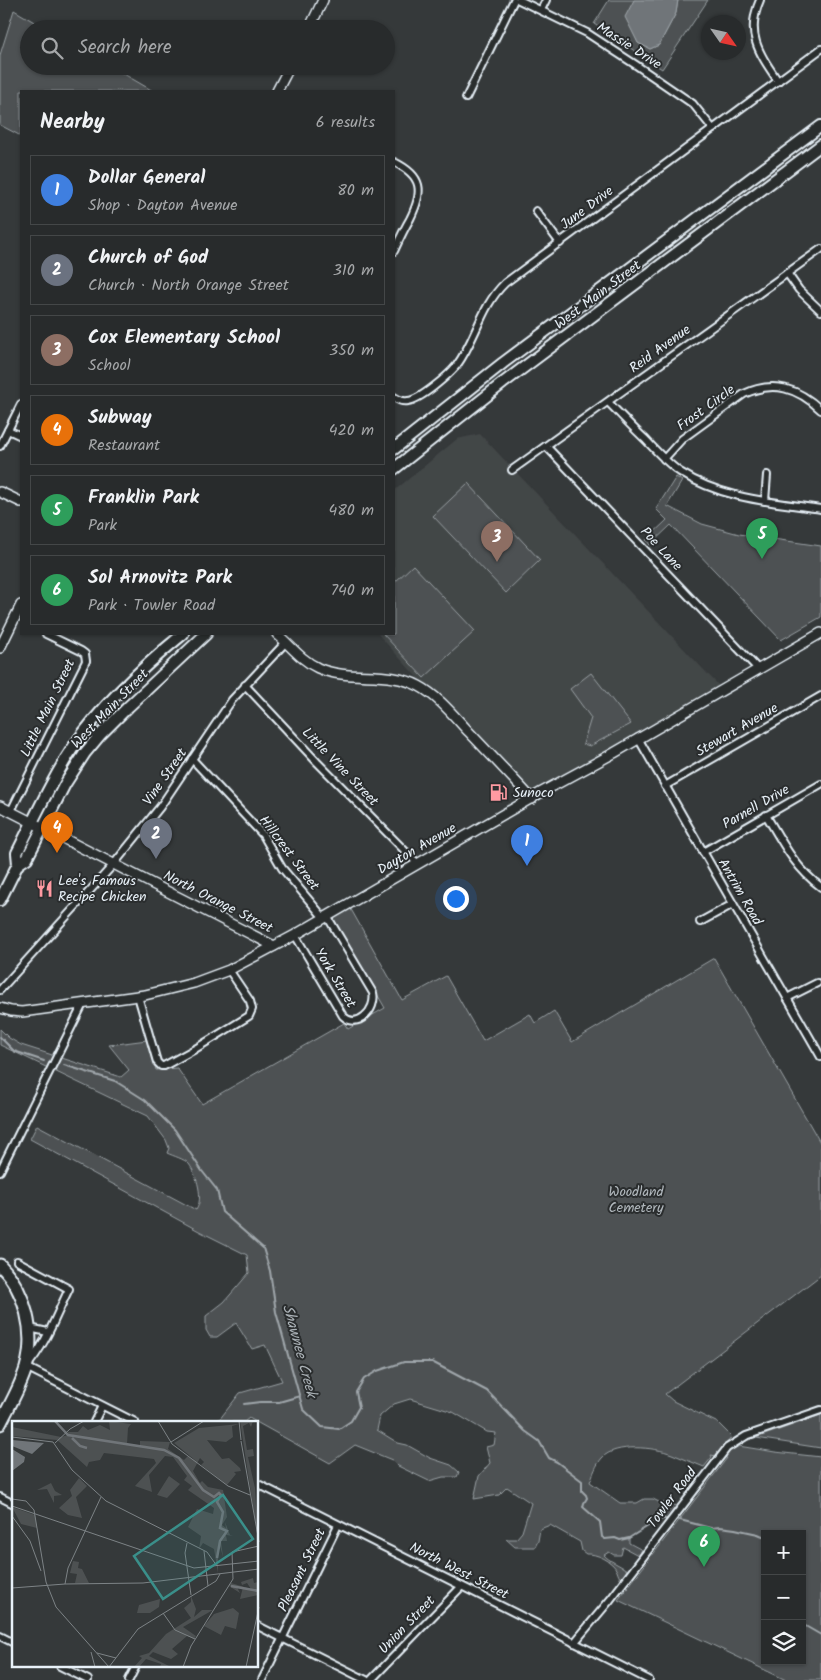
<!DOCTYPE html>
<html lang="en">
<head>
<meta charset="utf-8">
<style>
	body { margin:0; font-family:Kalam,sans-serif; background:#303334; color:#f1f3f6 }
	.controls { position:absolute; right:15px; bottom:15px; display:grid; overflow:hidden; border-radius:0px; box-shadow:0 1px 4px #0004 }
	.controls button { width:45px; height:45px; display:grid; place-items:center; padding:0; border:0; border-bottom:1px solid #444748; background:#282b2c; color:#f1f3f6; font:25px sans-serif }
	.compass { position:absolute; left:701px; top:15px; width:45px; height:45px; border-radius:50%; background:#282b2c; box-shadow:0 1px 4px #0004; rotate:124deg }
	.you { position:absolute; left:455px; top:898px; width:18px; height:18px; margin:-12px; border:4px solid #fff; border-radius:50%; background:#1a73e8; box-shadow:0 0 0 8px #1a73e833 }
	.badge { display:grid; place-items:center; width:32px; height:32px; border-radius:50%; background:#8abfa5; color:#fff; font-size:16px; font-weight:700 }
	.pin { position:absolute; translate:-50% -41px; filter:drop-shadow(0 1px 2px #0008) }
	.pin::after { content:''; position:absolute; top:26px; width:18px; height:15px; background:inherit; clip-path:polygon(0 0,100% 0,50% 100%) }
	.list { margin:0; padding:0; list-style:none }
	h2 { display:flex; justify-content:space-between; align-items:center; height:65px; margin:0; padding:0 20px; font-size:21px }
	h2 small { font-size:16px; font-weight:400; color:#a5a7a9 }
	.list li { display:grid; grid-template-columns:32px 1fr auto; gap:15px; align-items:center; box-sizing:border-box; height:70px; margin:0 10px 10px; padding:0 10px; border:1px solid #444748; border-radius:0px }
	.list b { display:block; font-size:19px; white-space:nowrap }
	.list p { margin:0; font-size:16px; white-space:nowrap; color:#a5a7a9 }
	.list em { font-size:16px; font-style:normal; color:#a5a7a9 }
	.icon { flex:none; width:28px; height:28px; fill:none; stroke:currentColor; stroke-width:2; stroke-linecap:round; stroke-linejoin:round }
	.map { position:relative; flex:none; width:821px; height:1680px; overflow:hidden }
	.search { position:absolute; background:#282b2c; box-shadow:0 1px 4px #0004; left:20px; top:20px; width:375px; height:55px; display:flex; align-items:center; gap:12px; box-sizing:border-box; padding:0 18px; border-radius:28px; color:#a5a7a9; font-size:19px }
	.panel { position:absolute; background:#282b2c; box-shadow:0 1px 4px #0004; left:20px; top:90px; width:375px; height:545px; border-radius:0px }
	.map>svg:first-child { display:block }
	.built { fill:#424647 }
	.green { fill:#4d5152; stroke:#9aa1a5; fill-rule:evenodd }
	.water { fill:#707579; stroke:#a0a7ac }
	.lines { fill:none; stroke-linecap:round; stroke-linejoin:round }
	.stream { stroke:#a0a7ac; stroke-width:2 }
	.street-casing { stroke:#e8f1f8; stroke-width:10 }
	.secondary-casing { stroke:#e8f1f8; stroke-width:12 }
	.primary-casing { stroke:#e8f1f8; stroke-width:14 }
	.highway-casing { stroke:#e8f1f8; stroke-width:15 }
	.street { stroke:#2a2d2e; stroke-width:6 }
	.secondary { stroke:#2a2d2e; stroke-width:9 }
	.primary { stroke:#2a2d2e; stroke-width:10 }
	.highway { stroke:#2a2d2e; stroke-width:11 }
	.labels { text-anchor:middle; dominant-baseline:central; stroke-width:4; stroke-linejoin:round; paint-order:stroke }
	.street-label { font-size:14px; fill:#e8f1f8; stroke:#2a2d2e }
	.poi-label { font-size:14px; fill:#e8f1f8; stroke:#2a2d2e; text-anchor:start }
	.park-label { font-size:14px; fill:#b2b9be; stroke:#2a2d2e }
	.water-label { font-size:15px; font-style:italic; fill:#acb3b8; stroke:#2a2d2e }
	.inset-river { fill:none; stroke:#707579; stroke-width:2.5 }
	.inset-road { fill:none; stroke:#7d8386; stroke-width:1 }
	.view { fill:#3a8f8a; fill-opacity:0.15; stroke:#3a8f8a; stroke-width:2.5 }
	.inset-edge { fill:none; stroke:#e8f1f8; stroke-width:2.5 }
</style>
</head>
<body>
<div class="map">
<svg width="821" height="1680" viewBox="0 0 821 1680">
	<rect width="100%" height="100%" fill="#35393a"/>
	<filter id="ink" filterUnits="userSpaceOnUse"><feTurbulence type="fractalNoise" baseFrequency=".02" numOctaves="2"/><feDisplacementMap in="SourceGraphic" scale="10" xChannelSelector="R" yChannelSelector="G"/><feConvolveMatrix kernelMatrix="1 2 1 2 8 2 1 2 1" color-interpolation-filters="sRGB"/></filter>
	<g filter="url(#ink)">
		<path class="built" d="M480 434 723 690 532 799 432 694 378 634H394V491L457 439Z"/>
		<g class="green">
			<path d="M609 0H645L634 1V33L638 43 650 49 659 45 676 13 678 0H708L662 69 594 24Z"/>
			<path d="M14 10 46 29H29V66H110L153 91H21V136L0 125V55Z"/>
			<path d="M676 477 682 481 667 506 702 524 739 534 821 546V617L781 640 671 525 650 545 646 540 667 520 656 509Z"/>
			<path d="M468 483 540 560 506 593 433 516Z"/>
			<path d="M413 565 475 631 424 678 383 634H394V583Z"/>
			<path d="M591 673 631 724 590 746 583 744 591 718 570 689Z"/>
			<path d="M348 904 402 1000 446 976 483 1041 530 1014 535 1023 554 1011 572 1042 714 958 821 1144V1275L665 1394 673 1401 718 1423 732 1437 726 1444 775 1452 821 1457V1680H786L618 1600 727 1458 711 1455 712 1457 704 1467C693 1463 683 1458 672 1454 655 1447 615 1443 602 1458 596 1465 593 1474 590 1482L620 1503H637L644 1499H653L661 1503 670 1502 676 1506 667 1519 658 1520 629 1538V1543L642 1550 638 1555 623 1547 621 1555H614L609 1552 604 1555C609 1561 620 1565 627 1570L621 1579C619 1577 618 1574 617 1571 613 1561 596 1553 586 1554L582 1551 580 1542 550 1525 540 1529 538 1541 535 1547H515L506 1539H516L522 1532 531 1503 507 1487 499 1495 474 1499 479 1476 490 1463 486 1447 494 1445 496 1433 487 1432 453 1412 410 1399 394 1404 380 1416 377 1430 398 1443 407 1445 430 1458 451 1465 459 1472 457 1477H443L429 1481 398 1466 392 1460 355 1445 330 1463 249 1418 244 1422H220L219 1420 240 1393 282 1381 265 1345 252 1349 236 1323 217 1337H210L206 1330V1316L224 1302 249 1273 247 1255 199 1231 30 1139 37 1125 196 1210C204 1199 197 1175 189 1164 185 1159 173 1156 167 1153L169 1148 166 1140 148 1116 0 1045V1029L9 1038 21 1045 121 1077 129 1070 109 1045 147 1040 156 1070 177 1068 202 1104 344 1023 348 1029 385 1008 331 914ZM765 1534H802V1661H765Z"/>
			<path d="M821 1415V1448L756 1438Z"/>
		</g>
		<path class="water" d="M634 0H678L676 13 659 45 650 49 638 43 625 17Z"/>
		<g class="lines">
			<g class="stream">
				<path d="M0 1037 14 1051 44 1061"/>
				<path d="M64 1065 115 1081 145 1100 175 1130 202 1171 217 1190 222 1212 263 1248 270 1271 276 1312 303 1409 322 1427 339 1429 351 1421 359 1407 356 1392 364 1379 377 1371 404 1362H432L487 1391 525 1431 539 1441 549 1458 557 1462 582 1481V1491L586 1495 587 1498 584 1503 583 1507 600 1522 602 1537 605 1539 615 1538 620 1540 629 1538 658 1520 663 1519H671"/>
				<path d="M244 1404 260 1402H279L300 1396"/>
				<path d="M676 1519 711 1528 720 1527 735 1529 758 1534 765 1537"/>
				<path d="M802 1568V1570"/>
				<path d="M802 1624 821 1635"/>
			</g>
			<defs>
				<g id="street">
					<path d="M519 0 587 33 636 65 693 104 713 129"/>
					<path d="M760 0C745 34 759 53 778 81"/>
					<path d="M541 10 546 0"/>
					<path d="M466 98 514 0"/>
					<path d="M394 162C423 176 424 191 410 219 404 229 399 240 394 251"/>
					<path d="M536 211 560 243"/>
					<path d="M787 273 799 290 821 311"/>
					<path d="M394 397C398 400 403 402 408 401 420 400 449 375 457 365 476 339 481 306 505 283L821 49"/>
					<path d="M608 402C621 415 633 428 646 440 657 452 667 463 680 472 722 499 773 502 821 509"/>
					<path d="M8 430 21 436"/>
					<path d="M0 446 21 404"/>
					<path d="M546 446 758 669"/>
					<path d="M664 459 682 439 744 394C774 380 798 388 821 410"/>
					<path d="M512 470 821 249"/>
					<path d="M765 501 767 475"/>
					<path d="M245 685 317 762 418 864"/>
					<path d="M638 738 821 1057"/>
					<path d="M192 759 263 835 282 868 324 918"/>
					<path d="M665 786 821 696"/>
					<path d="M11 811 86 661 85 654 81 651 46 634"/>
					<path d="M766 815C782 842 795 868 821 887"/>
					<path d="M703 852 821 784"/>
					<path d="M700 922 733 904"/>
					<path d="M295 935 343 1016C357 1030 377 1010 373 993L327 916"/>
					<path d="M0 990 114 864 160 807 232 700 286 642"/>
					<path d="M138 996 157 1062 161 1066H164L195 1049 249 1016 252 1009 250 1001 229 970"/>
					<path d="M787 998 817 983"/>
					<path d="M0 1171 83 1004"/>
					<path d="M17 1261 69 1289C56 1315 46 1345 26 1367L135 1422"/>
					<path d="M29 1328 48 1332"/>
					<path d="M94 1422 102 1406"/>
					<path d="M258 1484 649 1680"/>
					<path d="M0 1497 14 1504"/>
					<path d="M258 1626 366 1680"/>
					<path d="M0 1636 14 1643"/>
					<path d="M574 1643 610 1600 727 1448 746 1436 821 1410"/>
					<path d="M60 1666 88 1680"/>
					<path d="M129 1680 136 1666"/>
					<path d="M262 1680 338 1525"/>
					<path d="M371 1680 461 1587"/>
				</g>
				<g id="secondary">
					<path d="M309 29 323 0"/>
					<path d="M277 91 290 66"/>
					<path d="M0 492 21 502"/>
					<path d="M277 634C291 646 301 660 318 668 350 682 387 669 419 686 438 696 454 716 469 732 490 754 511 776 532 799"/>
					<path d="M0 648 21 605"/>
					<path d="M0 806 274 946"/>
					<path d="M0 1008 11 1011 22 1012 145 995 194 983 229 970 295 935 542 792 614 753 821 633"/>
				</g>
				<g id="primary">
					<path d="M394 449 503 363 821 126"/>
					<path d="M394 469 503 383 821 145"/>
					<path d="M18 864 17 853C35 817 52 779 74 746 102 705 145 665 183 634"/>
					<path d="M0 900 18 864 27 858 65 784 85 753 100 735 128 707 206 634"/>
				</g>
				<path id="highway" d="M0 1265C26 1291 36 1333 26 1368 20 1388 9 1406 0 1424"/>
			</defs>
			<use href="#street" class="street-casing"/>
			<use href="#secondary" class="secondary-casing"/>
			<use href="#primary" class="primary-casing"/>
			<use href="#highway" class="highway-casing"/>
			<use href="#street" class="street"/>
			<use href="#secondary" class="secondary"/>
			<use href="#primary" class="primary"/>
			<use href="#highway" class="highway"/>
		</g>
	</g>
	<defs>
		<symbol id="fuel-bare" viewBox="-9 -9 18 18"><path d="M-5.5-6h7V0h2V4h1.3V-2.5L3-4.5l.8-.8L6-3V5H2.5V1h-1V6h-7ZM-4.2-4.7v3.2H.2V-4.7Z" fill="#ff9aa2" stroke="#2a2d2e" stroke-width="2.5" paint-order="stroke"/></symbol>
		<symbol id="restaurant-bare" viewBox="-9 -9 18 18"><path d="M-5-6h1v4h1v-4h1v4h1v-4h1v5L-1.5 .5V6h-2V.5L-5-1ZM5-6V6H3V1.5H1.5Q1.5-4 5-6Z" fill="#ff9aa2" stroke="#2a2d2e" stroke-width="2.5" paint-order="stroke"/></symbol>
	</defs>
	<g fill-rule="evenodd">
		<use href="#fuel-bare" x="486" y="780" width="25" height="25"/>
		<use href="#restaurant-bare" x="32" y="876" width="25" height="25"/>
	</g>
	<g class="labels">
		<g class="street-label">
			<text transform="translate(629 46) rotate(33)">Massie Drive</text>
			<text transform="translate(587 208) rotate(-37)">June Drive</text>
			<text transform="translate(598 295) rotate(-37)">West Main Street</text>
			<text transform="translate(660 349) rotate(-36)">Reid Avenue</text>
			<text transform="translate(706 408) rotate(-36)">Frost Circle</text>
			<text transform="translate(661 549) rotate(47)">Poe Lane</text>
			<text transform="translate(48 708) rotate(-64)">Little Main Street</text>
			<text transform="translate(110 709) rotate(-46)">West Main Street</text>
			<text transform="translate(737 730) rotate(-30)">Stewart Avenue</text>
			<text transform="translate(340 767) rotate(46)">Little Vine Street</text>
			<text transform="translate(165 777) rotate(-55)">Vine Street</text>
			<text transform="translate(756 807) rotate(-30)">Parnell Drive</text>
			<text transform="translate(417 849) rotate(-30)">Dayton Avenue</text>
			<text transform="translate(289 853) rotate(53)">Hillcrest Street</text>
			<text transform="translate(740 892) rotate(60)">Antrim Road</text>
			<text transform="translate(218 902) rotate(27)">North Orange Street</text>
			<text transform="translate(335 978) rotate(59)">York Street</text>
			<text transform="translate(672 1498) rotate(-53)">Towler Road</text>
			<text transform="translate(302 1570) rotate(-64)">Pleasant Street</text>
			<text transform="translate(459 1571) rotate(27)">North West Street</text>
			<text transform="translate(407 1625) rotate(-46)">Union Street</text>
		</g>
		<g class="poi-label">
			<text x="513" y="793">Sunoco</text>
			<text x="58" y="881">Lee's Famous<tspan x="58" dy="16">Recipe Chicken</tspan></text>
		</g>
		<g class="park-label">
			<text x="636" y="1192">Woodland<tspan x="636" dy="16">Cemetery</tspan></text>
		</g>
		<g class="water-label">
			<text transform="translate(299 1351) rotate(75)">Shawnee Creek</text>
		</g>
	</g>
	<g transform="translate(12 1421)">
		<rect width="246" height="246" fill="#35393a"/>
		<path d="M97 0 119 3 116 7 115 23 128 25V20L158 21 156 28 172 39 176 35 184 40 162 22 187 7 227 3 220 5 221 16 214 21 195 19 210 38 217 37 228 47 229 50 222 51 224 53 215 64 189 44 192 41 188 37 181 50 188 62 190 60 196 66 211 69 215 96 210 104 214 107 213 101 218 114 221 115 214 114 215 120H209L211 136 208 125 206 127V152L202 128 191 122 187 128 189 115 176 106 185 88 201 93 202 87 176 69 180 65 172 59 175 55 161 36 153 35 137 54 140 71 123 65 144 42 142 38 92 32 88 39 77 41 75 46 45 19 0 15V6L49 16 56 14V11H66L71 5 76 9 88 4 98 9ZM228 0H241L239 6 237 2 231 5 235 29 241 28 242 35 236 36 243 67 246 118ZM157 55 168 63 155 77 145 74ZM67 57 75 65 64 76 70 97 56 94 47 87 60 75 58 69ZM39 62 43 70 50 74 42 75V82L35 68 25 69ZM0 86 23 94 25 107 9 103ZM61 140 67 141 66 147 70 148 77 162H63L65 153 58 152ZM241 157 242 162 246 161V174L228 178 231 166H225L228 172 217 165 219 162 239 168 235 162 230 164 229 161ZM179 175 184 188 182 196 190 189H201L171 206 184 215 182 218 175 215 160 228 166 233 159 238 141 231 137 235 159 246H148L149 243 134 238 127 246H122L130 237 127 235 137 232 154 213 179 197 172 187 179 181ZM148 178 147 186 138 192H125L127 184ZM221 187 227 192 224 208 213 205 209 214 192 205 202 193Z" fill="#4d5152"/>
		<path d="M0 19 32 22 20 33 0 25ZM0 28 13 36 12 41 0 50Z" fill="#707579"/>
		<path class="inset-river" d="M43 0 56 14 152 29 167 37 191 69 202 76 207 72 209 74 205 81 211 91 208 107 215 110 208 120 205 137M60 17 68 25 75 27M219 165 247 170"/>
		<path class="inset-road" d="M146 0 160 23 216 65 238 74M227 0 229 19M0 16 41 21 60 49 94 80 195 131 205 145M229 20 247 121M159 21 192 0M43 22 58 8 72 0M0 78 14 80 22 89 34 161 44 186 97 246M0 85 182 147 247 140M0 95 18 120 29 150M175 122 173 132 179 174M192 130 196 165M53 163 56 147 89 76M0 167 53 163 131 162 247 148M151 192 163 209 183 218M79 231 83 246M85 232 104 237M97 246 126 208 204 160 208 153M171 246 179 225 221 158 220 131 247 125M234 246 247 186"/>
		<path class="view" d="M211 74 241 118 151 178 122 135Z"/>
		<rect width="246" height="246" class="inset-edge"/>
	</g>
</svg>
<div class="controls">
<button>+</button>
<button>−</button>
<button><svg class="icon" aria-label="layers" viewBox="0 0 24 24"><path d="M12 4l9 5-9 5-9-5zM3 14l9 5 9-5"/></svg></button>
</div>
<svg class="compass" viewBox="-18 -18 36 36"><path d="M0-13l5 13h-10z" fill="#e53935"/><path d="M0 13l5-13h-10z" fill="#a5a7a9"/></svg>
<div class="you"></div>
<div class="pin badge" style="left:527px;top:866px;background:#3f7fe0">1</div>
<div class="pin badge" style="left:156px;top:859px;background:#6b7280">2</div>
<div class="pin badge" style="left:497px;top:562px;background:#8d6e63">3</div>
<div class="pin badge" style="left:57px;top:853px;background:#e8710a">4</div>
<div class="pin badge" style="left:762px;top:559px;background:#2e9e5b">5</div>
<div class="pin badge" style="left:704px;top:1567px;background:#2e9e5b">6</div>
<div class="search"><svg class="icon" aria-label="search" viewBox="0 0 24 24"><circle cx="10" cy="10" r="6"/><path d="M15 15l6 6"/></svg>Search here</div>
<section class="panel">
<h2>Nearby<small>6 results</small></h2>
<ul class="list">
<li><span class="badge" style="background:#3f7fe0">1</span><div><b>Dollar General</b><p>Shop · Dayton Avenue</p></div><em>80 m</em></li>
<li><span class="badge" style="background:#6b7280">2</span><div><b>Church of God</b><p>Church · North Orange Street</p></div><em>310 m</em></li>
<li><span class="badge" style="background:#8d6e63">3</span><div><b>Cox Elementary School</b><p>School</p></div><em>350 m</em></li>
<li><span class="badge" style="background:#e8710a">4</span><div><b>Subway</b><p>Restaurant</p></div><em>420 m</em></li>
<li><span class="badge" style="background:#2e9e5b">5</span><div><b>Franklin Park</b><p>Park</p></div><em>480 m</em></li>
<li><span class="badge" style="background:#2e9e5b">6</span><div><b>Sol Arnovitz Park</b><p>Park · Towler Road</p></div><em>740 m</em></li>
</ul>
</section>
</div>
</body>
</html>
